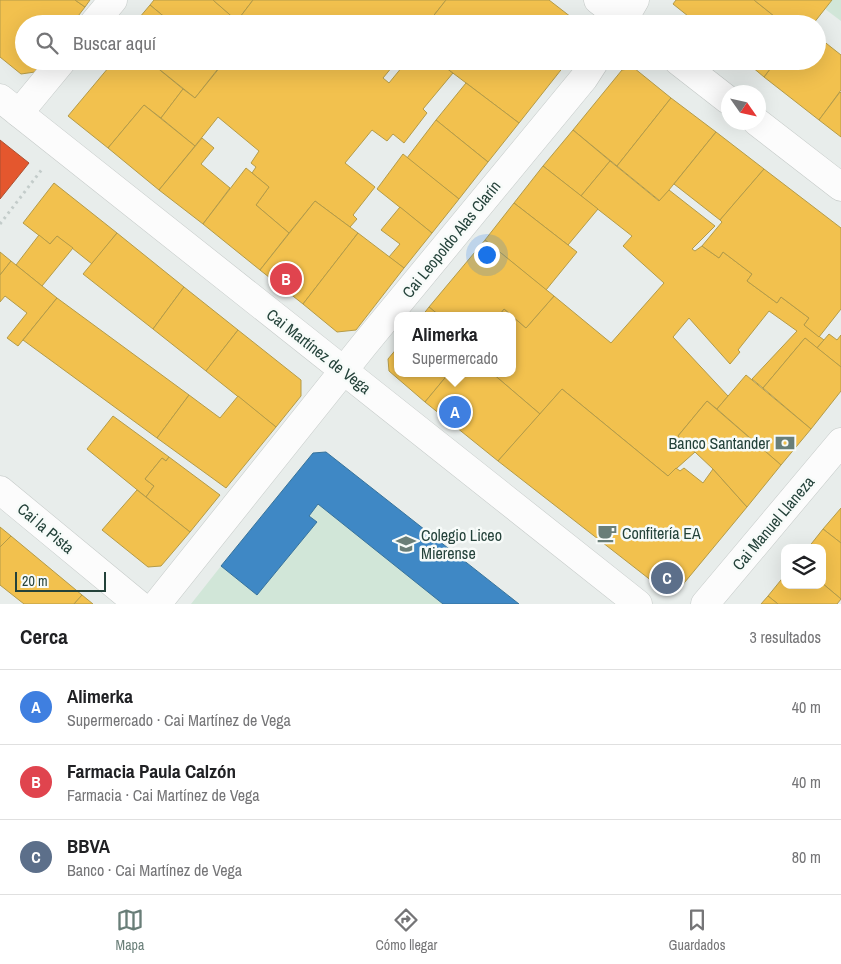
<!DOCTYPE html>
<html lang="es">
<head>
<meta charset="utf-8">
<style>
	body { margin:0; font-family:"Archivo Narrow",sans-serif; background:#f2f2f2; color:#202124 }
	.controls { position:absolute; right:15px; bottom:15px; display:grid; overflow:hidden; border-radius:10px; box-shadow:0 5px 20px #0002 }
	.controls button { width:45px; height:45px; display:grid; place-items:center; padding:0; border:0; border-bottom:1px solid #e0e0e0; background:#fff; color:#202124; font:25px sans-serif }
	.compass { position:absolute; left:721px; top:85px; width:45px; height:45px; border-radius:50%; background:#fff; box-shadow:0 5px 20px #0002; rotate:124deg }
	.scale { position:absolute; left:15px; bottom:12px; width:91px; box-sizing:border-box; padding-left:5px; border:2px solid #24423a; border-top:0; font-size:14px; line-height:18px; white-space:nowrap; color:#24423a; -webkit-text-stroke:4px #f7fbf9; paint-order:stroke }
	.you { position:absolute; left:486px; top:254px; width:18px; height:18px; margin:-12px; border:4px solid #fff; border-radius:50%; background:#1a73e8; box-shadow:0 0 0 8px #1a73e833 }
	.badge { display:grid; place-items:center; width:32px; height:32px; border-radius:50%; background:#697e78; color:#fff; font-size:16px; font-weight:700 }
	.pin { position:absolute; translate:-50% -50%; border:2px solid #fff; box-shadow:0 1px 5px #0006 }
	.popup { position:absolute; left:394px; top:312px; width:122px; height:65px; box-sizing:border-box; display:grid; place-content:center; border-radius:10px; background:#fff; filter:drop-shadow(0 1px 4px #0005); font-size:16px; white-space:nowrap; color:#757577 }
	.popup b { font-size:19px; color:#202124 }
	.popup::after { content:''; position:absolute; left:50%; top:100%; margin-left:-10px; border:10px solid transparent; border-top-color:#fff }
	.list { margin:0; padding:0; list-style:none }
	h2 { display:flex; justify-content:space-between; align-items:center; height:65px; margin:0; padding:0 20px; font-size:21px }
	h2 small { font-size:16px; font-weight:400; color:#757577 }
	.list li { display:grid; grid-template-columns:32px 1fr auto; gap:15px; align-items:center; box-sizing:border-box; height:75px; padding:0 20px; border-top:1px solid #e0e0e0 }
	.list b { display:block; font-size:19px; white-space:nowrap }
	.list p { margin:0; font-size:16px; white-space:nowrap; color:#757577 }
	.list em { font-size:16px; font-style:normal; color:#757577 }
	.icon { flex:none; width:28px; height:28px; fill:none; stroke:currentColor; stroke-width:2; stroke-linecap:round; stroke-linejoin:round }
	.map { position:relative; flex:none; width:841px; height:604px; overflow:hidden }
	.search { position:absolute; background:#fff; box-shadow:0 5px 20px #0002; left:15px; right:15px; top:15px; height:55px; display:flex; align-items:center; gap:12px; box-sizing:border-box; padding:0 18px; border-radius:28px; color:#757577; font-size:19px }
	.sheet { height:290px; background:#fff }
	nav { display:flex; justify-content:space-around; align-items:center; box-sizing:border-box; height:70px; border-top:1px solid #e0e0e0; background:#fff; font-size:14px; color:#757577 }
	nav a { display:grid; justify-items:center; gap:2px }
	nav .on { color:#697e78 }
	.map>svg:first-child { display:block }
	.green { fill:#d1e6d8 }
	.homes { fill:#f2c14e; stroke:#b49b48 }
	.shops { fill:#e4572e; stroke:#aa5132 }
	.schools { fill:#3f88c5; stroke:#37739b }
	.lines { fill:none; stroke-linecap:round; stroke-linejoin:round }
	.street-casing { stroke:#c5cac8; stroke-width:29 }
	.path { stroke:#c3ccca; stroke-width:3; stroke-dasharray:2.5 4; stroke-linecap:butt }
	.street { stroke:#fcfcfc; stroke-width:28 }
	.labels { text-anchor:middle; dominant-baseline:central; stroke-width:5; stroke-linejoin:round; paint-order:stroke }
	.street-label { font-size:16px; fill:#24423a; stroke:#f7fbf9 }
	.poi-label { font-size:16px; fill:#24423a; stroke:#f7fbf9; text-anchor:start }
</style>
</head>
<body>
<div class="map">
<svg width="841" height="604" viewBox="0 0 841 604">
	<rect width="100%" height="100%" fill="#e8edeb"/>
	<g class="green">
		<path d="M832 0H841V21L825 9Z"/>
		<path d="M318 504 444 604H191L221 566 257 595 317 522 309 516Z"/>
	</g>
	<g class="homes">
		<path d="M0 0H75L85 7 72 24H24V61H43L35 72 21 74 0 57Z"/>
		<path d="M75 0H90L85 7Z"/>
		<path d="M154 0H213L241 24H173L150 5Z"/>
		<path d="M213 0H253L237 21Z"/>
		<path d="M253 0H446L427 24H241L237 21Z"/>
		<path d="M446 0H549L580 24H427Z"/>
		<path d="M676 0H754L784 24H698L673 4Z"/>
		<path d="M754 0H832L813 24H784Z"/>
		<path d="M150 5 173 24H134Z"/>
		<path d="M817 36 841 55V90L819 120 764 77 776 61H817Z"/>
		<path d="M114 61H149L183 89 161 118 144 105 108 148 68 116Z"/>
		<path d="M149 61H217L221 65 195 98Z"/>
		<path d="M225 61H397L383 78 389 83 407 61H437L453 73 423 109 427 113 404 143 393 134 387 141 372 130 345 163 375 187 353 215 357 219 350 227 315 201 289 233 256 205 269 187 252 173 256 167 251 163 259 151 218 117 195 146 161 118 183 89 195 98Z"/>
		<path d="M437 61H568L519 123Z"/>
		<path d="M745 61H776L764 77Z"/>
		<path d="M634 68 671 98 617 166 573 130 622 70Z"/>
		<path d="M466 83 519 123 488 162 436 120Z"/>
		<path d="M840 92 841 93V137L819 120Z"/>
		<path d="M671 98 716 132 660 201 617 166Z"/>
		<path d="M144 105 195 146 159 190 108 148Z"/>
		<path d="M436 120 488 162 459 199 407 158Z"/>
		<path d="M573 130 610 161 581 196 543 166Z"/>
		<path d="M716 132 764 169 720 220 674 184Z"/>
		<path d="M202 138 214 148 201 164 230 188 203 224 159 190Z"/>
		<path d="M403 154 459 199 432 233 377 189Z"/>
		<path d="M610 161 659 201 669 190 715 226 692 249 695 251 702 246 719 258 723 252 752 274 747 281 777 303 781 297 809 318 804 325 824 340 817 348 805 338 763 388 752 379 797 331 769 311 738 350 740 352 730 364 689 318 673 337 728 396 717 409 707 401 678 436 695 452 668 476 562 389 540 414 492 373H512V316L526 328 554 296 611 343 664 283 623 246 632 236 581 196Z"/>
		<path d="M543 166 598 209 568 245 514 203Z"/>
		<path d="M246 168 269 187 256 205 289 233 260 270 203 224Z"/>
		<path d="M764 169 841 228V309L819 337 804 325 809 318 781 297 777 303 747 281 752 274 723 252 719 258 702 246 722 222 720 220Z"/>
		<path d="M54 183 117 233 92 264 57 236 50 244 23 223Z"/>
		<path d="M315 201 358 233 303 304 260 270Z"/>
		<path d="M514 203 577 252 546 290 485 240Z"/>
		<path d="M400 207 432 233 404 268 389 257 400 244 381 230Z"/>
		<path d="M117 233 184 287 153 329 83 274Z"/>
		<path d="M358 233 404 268 356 330 337 332 303 304Z"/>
		<path d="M39 235 50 244 57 236 73 248 42 286 16 265Z"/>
		<path d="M485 240 554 296 526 328 504 309 499 316H440L429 307Z"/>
		<path d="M0 252 11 261 0 275Z"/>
		<path d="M11 261 57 298 18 346 7 338 27 313 5 296 0 302V275Z"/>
		<path d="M184 287 238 330 206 371 153 329Z"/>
		<path d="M57 298 189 395 157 438 23 340Z"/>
		<path d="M429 307 440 316H422Z"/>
		<path d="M504 309 512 316H499Z"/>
		<path d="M238 330 301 380V396L276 427 206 371Z"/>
		<path d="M829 334 837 340 841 335V367L817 348Z"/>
		<path d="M805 338 841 367V391L811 429 763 388Z"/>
		<path d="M398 347V373H449L425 402 389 371 388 359Z"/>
		<path d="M449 373H492L540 414 498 461 425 402Z"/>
		<path d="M746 375 811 429 781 465 717 409Z"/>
		<path d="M562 389 668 476 676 468 680 471 684 468 703 483 713 469 747 507 680 588 666 592 498 461Z"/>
		<path d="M189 395 220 418 238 396 276 427 226 488 157 438Z"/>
		<path d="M707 401 781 465 747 507 713 469 678 436Z"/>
		<path d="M113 416 169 457 166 461 162 458 145 479 154 486 146 497 87 449Z"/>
		<path d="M169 457 220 495 190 532 146 497 154 486 145 479 162 458 166 461Z"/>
		<path d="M137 490 190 532 161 566 148 567 102 530Z"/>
		<path d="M841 508V543L823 529Z"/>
		<path d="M0 527 11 536 0 547Z"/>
		<path d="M823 529 841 543V599L822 583V548H808Z"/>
		<path d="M11 536 82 595 74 604H24L0 585V547Z"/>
		<path d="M785 575V585H822V583L841 599 837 604H778L768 596Z"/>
		<path d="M82 595 93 604H74Z"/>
		<path d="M768 596 778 604H761Z"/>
	</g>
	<path class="shops" d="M0 140 29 163 0 199Z"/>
	<path class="schools" d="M326 452 401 511 519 604H443L318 504 309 516 317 522 257 595 221 566 313 453Z"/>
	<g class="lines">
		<defs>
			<g id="street">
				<path d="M598 0 629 24"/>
				<path d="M93 24 113 0"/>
				<path d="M621 24 635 0"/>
				<path d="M678 61 728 100"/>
				<path d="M0 98 638 604"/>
				<path d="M19 113 62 61"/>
				<path d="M757 122 841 187"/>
				<path d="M0 490 138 604"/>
				<path d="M157 604 364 345 584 78 595 61"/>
				<path d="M705 604 841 442"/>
			</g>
		</defs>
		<use href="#street" class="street-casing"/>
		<path class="path" d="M0 224 43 168"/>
		<use href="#street" class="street"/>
	</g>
	<defs>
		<symbol id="bank-bare" viewBox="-9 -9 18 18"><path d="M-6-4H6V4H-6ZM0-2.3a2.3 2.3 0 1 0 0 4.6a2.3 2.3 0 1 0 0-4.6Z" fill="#697e78" stroke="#f7fbf9" stroke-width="2.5" paint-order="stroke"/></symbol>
		<symbol id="cafe-bare" viewBox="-9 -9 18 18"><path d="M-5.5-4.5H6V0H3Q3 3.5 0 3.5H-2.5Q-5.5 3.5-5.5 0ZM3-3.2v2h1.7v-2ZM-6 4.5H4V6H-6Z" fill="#697e78" stroke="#f7fbf9" stroke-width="2.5" paint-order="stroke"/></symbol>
		<symbol id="school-bare" viewBox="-9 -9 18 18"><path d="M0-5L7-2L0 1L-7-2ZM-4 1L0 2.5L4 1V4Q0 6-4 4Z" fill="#697e78" stroke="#f7fbf9" stroke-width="2.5" paint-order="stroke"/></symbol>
	</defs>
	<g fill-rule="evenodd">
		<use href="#bank-bare" x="771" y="429" width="28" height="28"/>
		<use href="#cafe-bare" x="593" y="519" width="28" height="28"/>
		<use href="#school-bare" x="392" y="530" width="28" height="28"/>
	</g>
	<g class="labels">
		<g class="street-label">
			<text transform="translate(451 239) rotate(-51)">Cai Leopoldo Alas Clarín</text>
			<text transform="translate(319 351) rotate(38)">Cai Martínez de Vega</text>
			<text transform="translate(773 523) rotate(-50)">Cai Manuel Llaneza</text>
			<text transform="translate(46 528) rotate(40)">Cai la Pista</text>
		</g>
		<g class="poi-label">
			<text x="770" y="443" text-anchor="end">Banco Santander</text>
			<text x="622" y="533">Confitería EA</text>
			<text x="421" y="535">Colegio Liceo<tspan x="421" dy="18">Mierense</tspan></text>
		</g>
	</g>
</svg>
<div class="controls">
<button><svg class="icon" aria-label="layers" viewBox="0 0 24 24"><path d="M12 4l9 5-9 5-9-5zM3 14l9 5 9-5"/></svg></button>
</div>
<svg class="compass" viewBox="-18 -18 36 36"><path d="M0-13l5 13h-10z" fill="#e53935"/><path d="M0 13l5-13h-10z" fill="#757577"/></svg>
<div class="scale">20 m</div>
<div class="you"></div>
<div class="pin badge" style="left:455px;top:412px;background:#3f7fe0">A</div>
<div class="popup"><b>Alimerka</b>Supermercado</div>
<div class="pin badge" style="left:286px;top:279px;background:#e0444e">B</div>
<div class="pin badge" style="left:667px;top:578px;background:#5c6f8a">C</div>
<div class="search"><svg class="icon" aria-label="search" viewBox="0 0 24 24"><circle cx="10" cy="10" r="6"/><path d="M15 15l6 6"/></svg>Buscar aquí</div>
</div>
<section class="sheet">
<h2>Cerca<small>3 resultados</small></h2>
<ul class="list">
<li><span class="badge" style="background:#3f7fe0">A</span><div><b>Alimerka</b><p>Supermercado · Cai Martínez de Vega</p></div><em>40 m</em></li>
<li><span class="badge" style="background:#e0444e">B</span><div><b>Farmacia Paula Calzón</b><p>Farmacia · Cai Martínez de Vega</p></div><em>40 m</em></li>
<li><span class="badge" style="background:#5c6f8a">C</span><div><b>BBVA</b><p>Banco · Cai Martínez de Vega</p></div><em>80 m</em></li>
</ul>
</section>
<nav>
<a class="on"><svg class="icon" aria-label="map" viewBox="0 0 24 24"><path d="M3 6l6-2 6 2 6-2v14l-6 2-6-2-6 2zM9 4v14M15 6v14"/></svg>Mapa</a>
<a><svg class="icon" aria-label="directions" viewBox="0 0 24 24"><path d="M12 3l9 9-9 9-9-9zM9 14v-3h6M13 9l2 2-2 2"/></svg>Cómo llegar</a>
<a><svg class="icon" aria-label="saved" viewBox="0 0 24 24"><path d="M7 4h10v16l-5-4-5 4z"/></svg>Guardados</a>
</nav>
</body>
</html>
